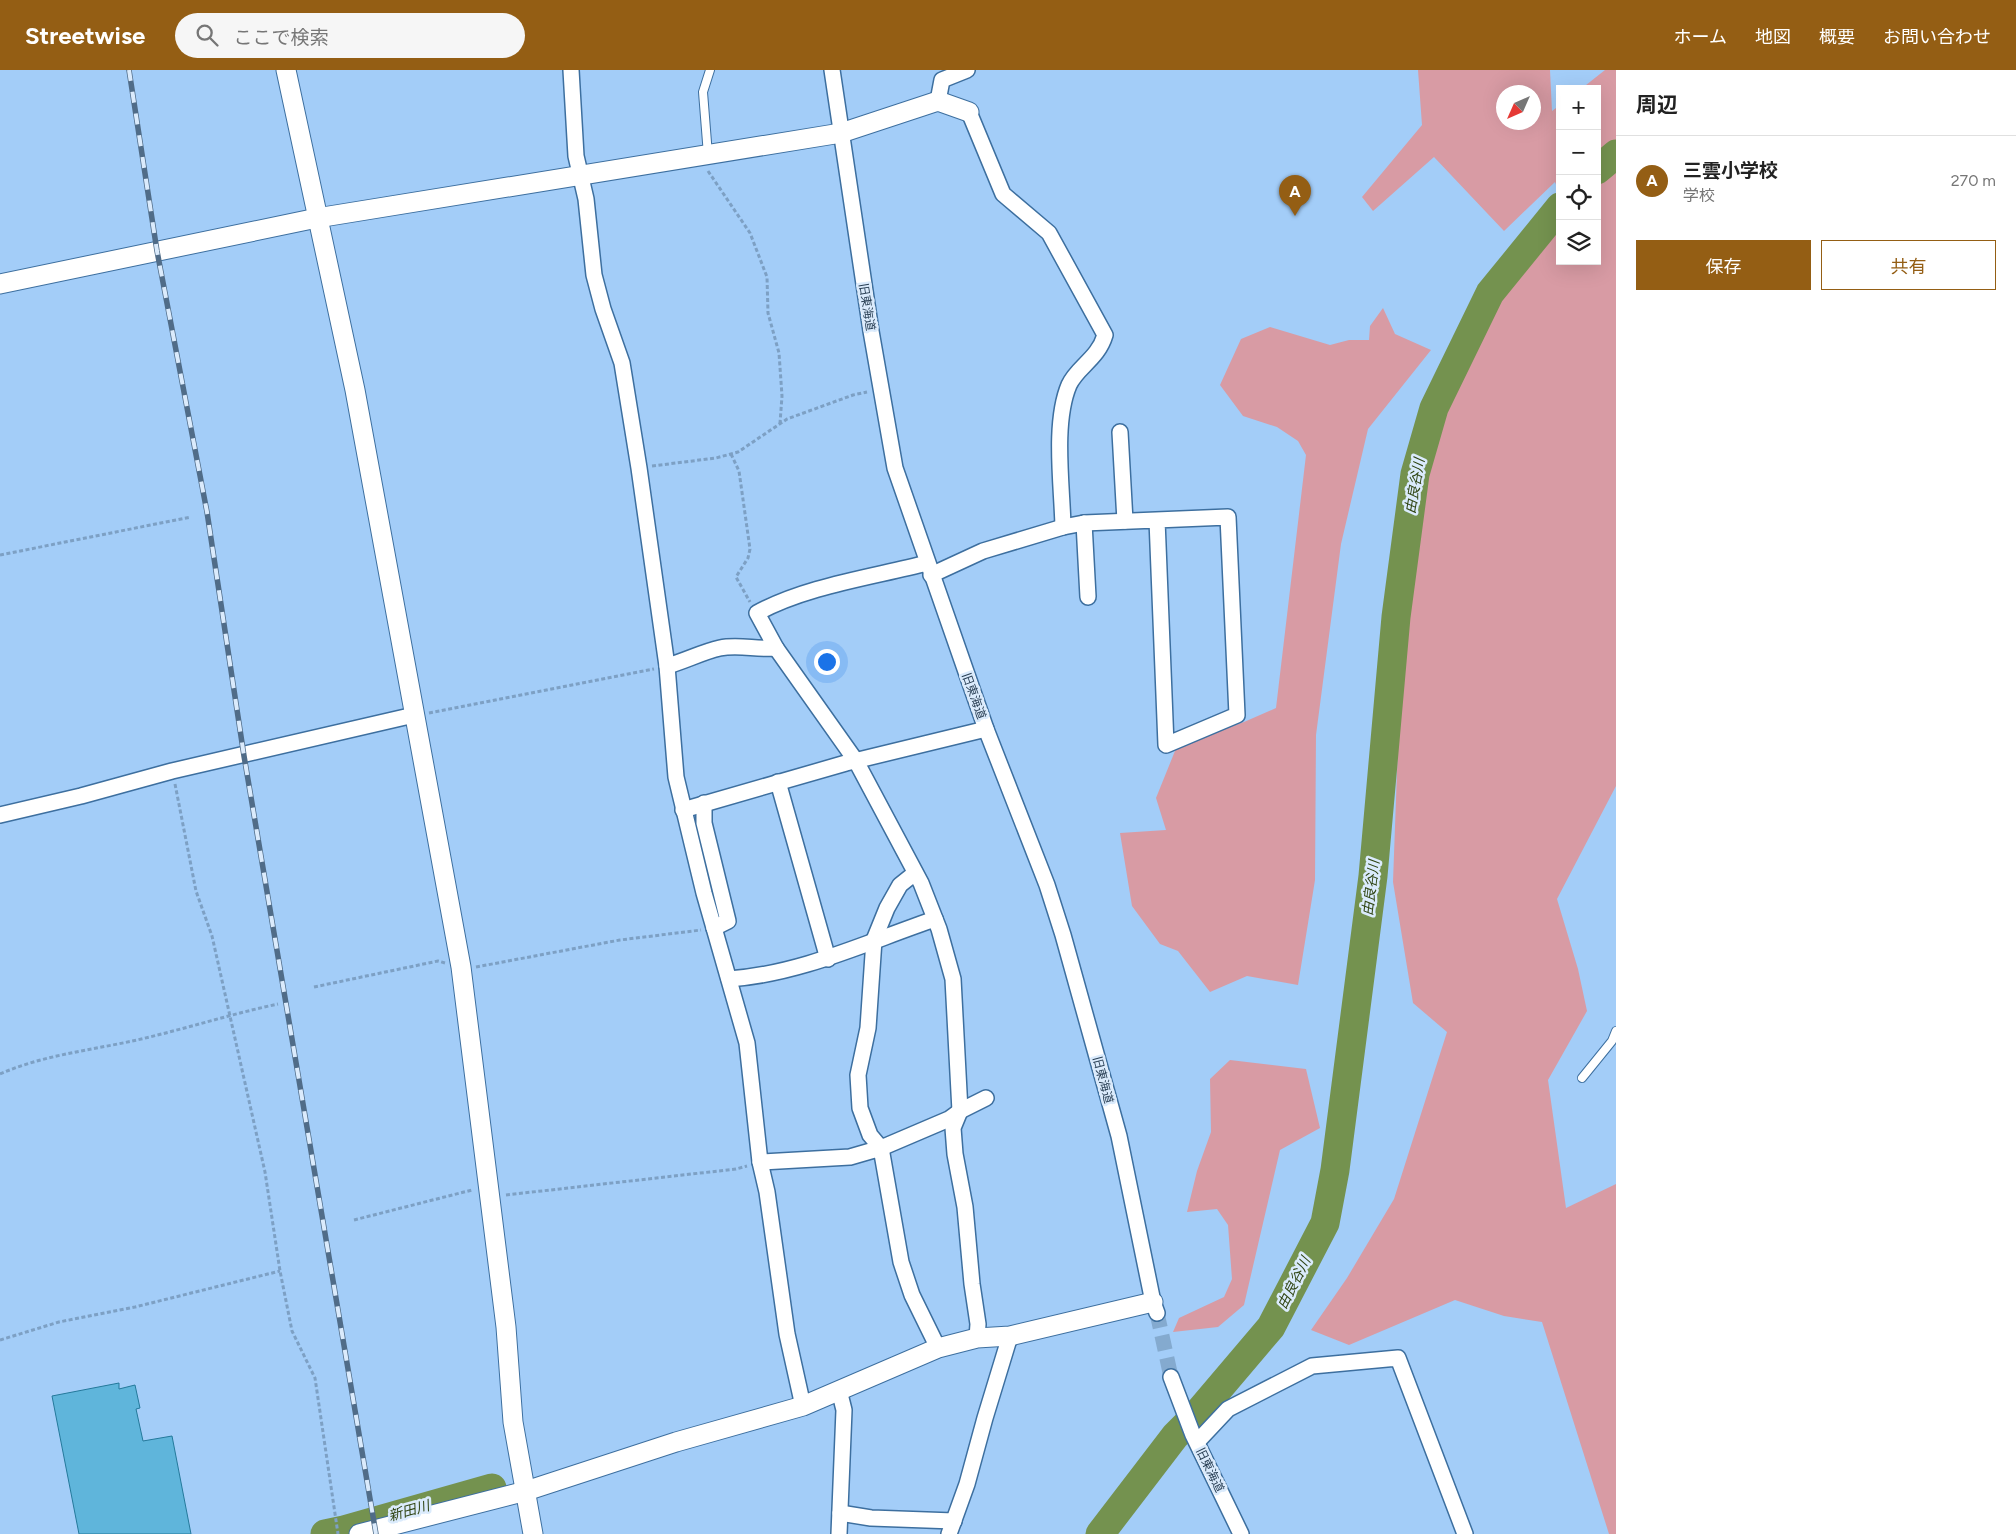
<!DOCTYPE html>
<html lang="ja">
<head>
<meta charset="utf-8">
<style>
	body { margin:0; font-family:Figtree,"Noto Sans JP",sans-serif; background:#f6f6f6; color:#222 }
	.controls { position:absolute; right:15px; top:15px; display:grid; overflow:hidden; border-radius:0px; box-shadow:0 5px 20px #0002 }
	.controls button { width:45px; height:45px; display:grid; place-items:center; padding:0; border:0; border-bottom:1px solid #e0e0e0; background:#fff; color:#222; font:25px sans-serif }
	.compass { position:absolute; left:1496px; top:15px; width:45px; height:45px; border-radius:50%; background:#fff; box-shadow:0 5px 20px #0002; rotate:225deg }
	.you { position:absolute; left:826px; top:591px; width:18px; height:18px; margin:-12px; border:4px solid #fff; border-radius:50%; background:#1a73e8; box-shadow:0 0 0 8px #1a73e833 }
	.badge { display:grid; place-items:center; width:32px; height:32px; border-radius:50%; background:#945e14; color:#fff; font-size:16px; font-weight:700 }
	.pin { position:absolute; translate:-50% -41px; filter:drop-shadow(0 1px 2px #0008) }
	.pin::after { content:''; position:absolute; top:26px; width:18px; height:15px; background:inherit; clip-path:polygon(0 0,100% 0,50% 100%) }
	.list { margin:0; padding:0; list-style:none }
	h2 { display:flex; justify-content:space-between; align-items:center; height:65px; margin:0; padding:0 20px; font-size:21px }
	h2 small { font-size:16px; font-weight:400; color:#767676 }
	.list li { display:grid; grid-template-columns:32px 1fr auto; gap:15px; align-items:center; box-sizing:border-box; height:90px; padding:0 20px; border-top:1px solid #e0e0e0 }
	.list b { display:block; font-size:19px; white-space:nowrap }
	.list p { margin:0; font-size:16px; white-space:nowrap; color:#767676 }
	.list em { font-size:16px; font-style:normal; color:#767676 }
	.actions { display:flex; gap:10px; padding:15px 20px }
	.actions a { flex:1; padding:11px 0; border:1px solid #945e14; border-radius:0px; text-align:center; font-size:18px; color:#945e14 }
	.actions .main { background:#945e14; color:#fff }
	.icon { flex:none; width:28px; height:28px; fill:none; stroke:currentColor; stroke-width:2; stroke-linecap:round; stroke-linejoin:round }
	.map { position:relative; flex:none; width:1616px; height:1464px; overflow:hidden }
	header { display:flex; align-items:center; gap:30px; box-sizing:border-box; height:70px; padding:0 25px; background:#945e14; color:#fff }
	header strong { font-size:24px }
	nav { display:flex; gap:28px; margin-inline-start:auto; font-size:18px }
	.search { width:350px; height:45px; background:#f6f6f6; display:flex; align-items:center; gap:12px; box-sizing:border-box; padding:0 18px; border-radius:28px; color:#767676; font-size:19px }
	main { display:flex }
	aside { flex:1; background:#fff }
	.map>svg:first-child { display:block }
	.green { fill:#d89ba4; fill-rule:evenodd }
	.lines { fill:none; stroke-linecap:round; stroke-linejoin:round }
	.river { stroke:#74924f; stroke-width:29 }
	.building { fill:#5fb5db; stroke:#24799b }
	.minor-tunnel { stroke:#84aacf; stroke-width:15; stroke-dasharray:15 8; stroke-linecap:butt }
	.service-casing { stroke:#3d6f9f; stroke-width:10 }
	.minor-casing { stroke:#3d6f9f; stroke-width:18 }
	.tertiary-casing { stroke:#3d6f9f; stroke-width:21 }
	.path { stroke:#7da0c4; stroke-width:3; stroke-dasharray:4 2.5; stroke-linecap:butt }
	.service { stroke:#fff; stroke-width:8 }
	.minor { stroke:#fff; stroke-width:15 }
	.tertiary { stroke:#fff; stroke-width:19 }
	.rail-casing { stroke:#506c88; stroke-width:5.5 }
	.rail { stroke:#dbebfc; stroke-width:4; stroke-dasharray:11; stroke-linecap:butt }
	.labels { text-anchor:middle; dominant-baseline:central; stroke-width:5; stroke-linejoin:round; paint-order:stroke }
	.street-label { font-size:12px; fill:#293f54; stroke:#dbebfc }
	.water-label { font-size:14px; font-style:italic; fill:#2f4412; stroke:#dbebfc }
</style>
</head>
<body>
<header>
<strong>Streetwise</strong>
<div class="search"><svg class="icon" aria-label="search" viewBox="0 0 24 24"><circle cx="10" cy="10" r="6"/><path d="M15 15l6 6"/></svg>ここで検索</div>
<nav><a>ホーム</a><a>地図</a><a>概要</a><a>お問い合わせ</a></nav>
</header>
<main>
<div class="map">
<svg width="1616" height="1464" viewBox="0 0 1616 1464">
	<rect width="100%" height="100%" fill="#a3cdf8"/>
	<g class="green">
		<path d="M1418 0H1550L1552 41 1560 35V125L1555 112 1504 161 1434 87 1373 141 1362 127 1422 55ZM1534 22V52H1504V22Z"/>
		<path d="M1605 0H1616V716L1557 829 1578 899 1587 941 1548 1010 1566 1138 1616 1114V1464H1609L1542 1252 1504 1246 1455 1230 1349 1275 1311 1260 1347 1208 1394 1129 1447 962 1413 933 1393 812 1400 619 1436 351 1501 226 1560 159V191H1597V19H1581Z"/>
		<path d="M1383 238 1395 264 1431 280 1368 359 1341 474 1316 665 1315 810 1298 915 1247 906 1210 922 1178 881 1160 874 1132 836 1120 763 1166 760 1156 728 1177 676 1244 652 1276 638 1306 385 1298 371 1277 357 1243 346 1220 315 1241 269 1270 257 1330 275 1349 270H1369L1370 256Z"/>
		<path d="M1230 990 1306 999 1320 1058 1280 1080 1244 1235 1218 1257 1173 1262 1179 1248 1224 1227 1232 1209 1228 1155 1217 1139 1187 1142 1197 1101 1211 1062 1210 1009Z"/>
	</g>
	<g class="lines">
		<g class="river">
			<path d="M1597 100 1616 84"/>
			<path d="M325 1464 344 1460 492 1418"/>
			<path d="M1100 1464 1175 1366 1198 1343 1271 1257 1325 1153 1335 1100 1373 806 1396 547 1415 404 1434 338 1490 223 1560 137"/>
		</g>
	</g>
	<path class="building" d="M119 1313V1319L135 1315 140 1338 136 1339 143 1371 172 1366 191 1464H79L52 1326Z"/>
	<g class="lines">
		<path class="minor-tunnel" d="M1157 1243 1171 1307"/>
		<defs>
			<g id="service">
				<path d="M708 85 703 22 710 0"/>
				<path d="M1582 1008 1612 971 1616 961"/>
			</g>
			<g id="minor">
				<path d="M571 0 576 86 586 129 594 205 603 239 622 293 639 398 667 596 676 707 704 823 747 973 760 1092 767 1122 787 1264 803 1336"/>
				<path d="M832 0 871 261 895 398 986 659 1047 815 1063 865 1119 1066 1153 1232 1157 1243"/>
				<path d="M938 31 942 10 967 0"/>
				<path d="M969 42 1003 124 1049 163 1105 265C1098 289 1077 297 1069 315 1053 353 1062 415 1063 457"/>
				<path d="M1120 362 1125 451"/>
				<path d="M1084 453 1088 527"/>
				<path d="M931 505 983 481 1063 457 1084 453 1228 447 1237 645 1166 675 1157 450"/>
				<path d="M776 578 856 691 921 813 939 859 953 909 960 1041 953 1058 955 1084 965 1137 972 1214 978 1254 977 1268"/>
				<path d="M667 596C685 591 702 582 720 578 739 574 757 580 776 578L757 543C806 516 873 507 927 493"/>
				<path d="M778 712 828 889"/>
				<path d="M704 733V753L728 851 714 858"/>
				<path d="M683 740 846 693 986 659"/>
				<path d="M0 745 81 726 172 701 414 645"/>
				<path d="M915 803 900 815 887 838 874 870 868 958 858 1005 860 1038 870 1065 881 1078 949 1049 960 1041 986 1028"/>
				<path d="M729 909C801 904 867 872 935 849"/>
				<path d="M760 1092 850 1087 881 1078 901 1192 912 1225 938 1278"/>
				<path d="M1171 1307 1193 1365 1241 1464"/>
				<path d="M1197 1372 1228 1339 1312 1296 1398 1288 1465 1464"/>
				<path d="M840 1443 871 1448 954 1451"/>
				<path d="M839 1464 844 1340 839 1320"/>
				<path d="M949 1464 967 1414 985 1348 1010 1266"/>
			</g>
			<g id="tertiary">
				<path d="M286 0 355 320 461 897 506 1257 513 1352 533 1464"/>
				<path d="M0 214 317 148 841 63 938 31 969 42"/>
				<path d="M359 1464 526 1421 676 1372 803 1336 938 1278 977 1268 1010 1266 1153 1232"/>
			</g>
		</defs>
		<use href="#service" class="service-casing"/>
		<use href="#minor" class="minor-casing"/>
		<use href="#tertiary" class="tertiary-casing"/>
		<g class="path">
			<path d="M708 101 750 163 767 207 768 243 779 283 782 326 780 353"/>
			<path d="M731 384 739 401 750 479 748 488 736 507 750 532"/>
			<path d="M652 396 716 388 738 382 787 349 853 325 867 322"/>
			<path d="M0 485 191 447"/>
			<path d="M429 643 654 599"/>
			<path d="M175 714 196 821 212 866 265 1102 280 1201 292 1261 315 1308 338 1464"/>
			<path d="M476 897 620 870 701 860"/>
			<path d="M314 917 438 891 445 893"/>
			<path d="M0 1004C43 985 92 980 137 970 185 959 231 944 278 934"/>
			<path d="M506 1125 736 1099 747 1096"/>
			<path d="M354 1150 472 1120"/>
			<path d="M0 1270 59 1252 135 1237 280 1201"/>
		</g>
		<use href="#service" class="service"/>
		<use href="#minor" class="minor"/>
		<use href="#tertiary" class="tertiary"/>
		<defs>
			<path id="rail" d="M129 0 157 181 207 442 244 686 376 1464"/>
		</defs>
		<use href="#rail" class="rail-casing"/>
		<use href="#rail" class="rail"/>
	</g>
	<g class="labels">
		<g class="street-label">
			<text transform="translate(867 237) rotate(81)">旧東海道</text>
			<text transform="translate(974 626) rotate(70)">旧東海道</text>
			<text transform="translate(1103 1010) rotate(75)">旧東海道</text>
			<text transform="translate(1210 1400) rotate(64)">旧東海道</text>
		</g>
		<g class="water-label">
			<text transform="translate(1415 416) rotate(-80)">由良谷川</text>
			<text transform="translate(1371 818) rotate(-83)">由良谷川</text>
			<text transform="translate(1294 1213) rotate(-63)">由良谷川</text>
			<text transform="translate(409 1441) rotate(-16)">新田川</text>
		</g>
	</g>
</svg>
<div class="controls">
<button>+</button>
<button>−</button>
<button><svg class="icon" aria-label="locate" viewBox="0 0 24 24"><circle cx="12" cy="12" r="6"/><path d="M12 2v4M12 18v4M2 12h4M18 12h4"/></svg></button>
<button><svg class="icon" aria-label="layers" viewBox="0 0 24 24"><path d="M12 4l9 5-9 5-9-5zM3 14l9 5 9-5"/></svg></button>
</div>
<svg class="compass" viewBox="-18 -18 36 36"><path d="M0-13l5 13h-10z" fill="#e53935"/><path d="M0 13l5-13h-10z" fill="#767676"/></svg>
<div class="you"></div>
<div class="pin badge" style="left:1295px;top:146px">A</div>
</div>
<aside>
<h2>周辺<small></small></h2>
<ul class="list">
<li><span class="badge">A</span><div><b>三雲小学校</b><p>学校</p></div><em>270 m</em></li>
</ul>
<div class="actions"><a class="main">保存</a><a>共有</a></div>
</aside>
</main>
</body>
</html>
